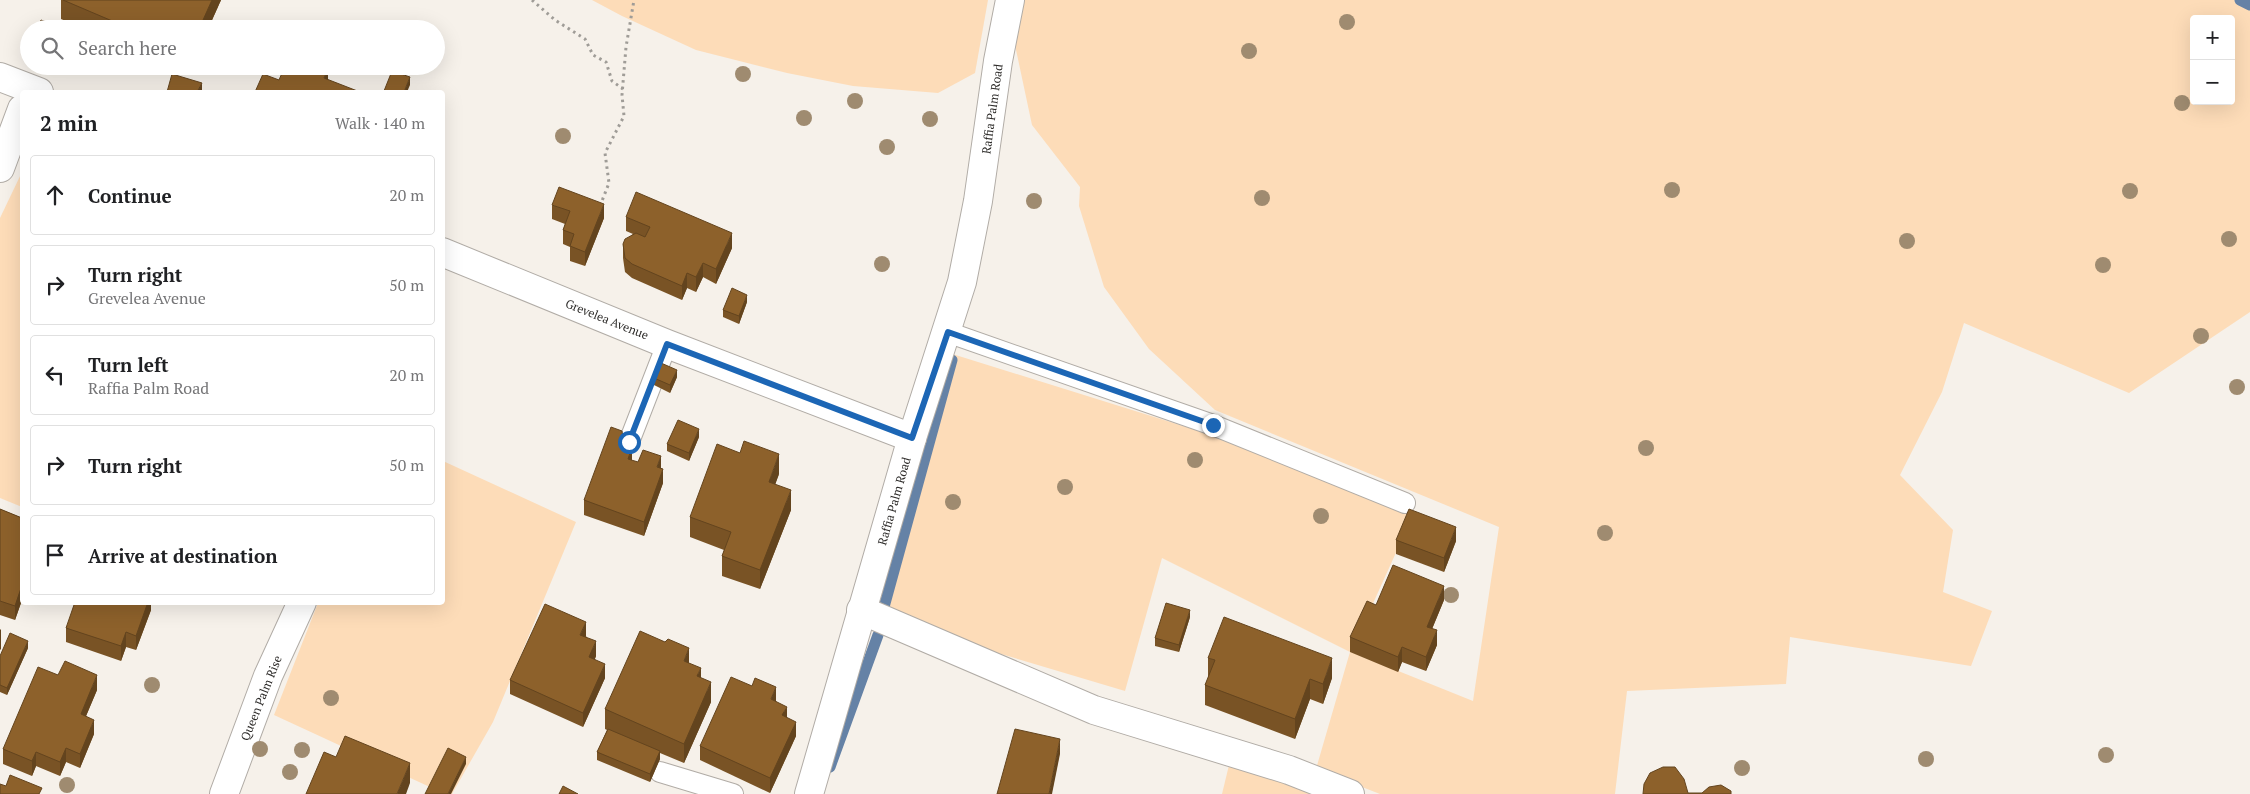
<!DOCTYPE html>
<html lang="en">
<head>
<meta charset="utf-8">
<style>
	body { margin:0; font-family:"PT Serif",serif; background:#f6f6f6; color:#202124 }
	.controls { position:absolute; right:15px; top:15px; display:grid; overflow:hidden; border-radius:5px; box-shadow:0 5px 20px #0002 }
	.controls button { width:45px; height:45px; display:grid; place-items:center; padding:0; border:0; border-bottom:1px solid #e0e0e0; background:#fff; color:#202124; font:25px sans-serif }
	.stop { position:absolute; width:15px; height:15px; margin:-11px; border:4px solid #1c66b5; border-radius:50%; background:#fff }
	.stop.end { background:#1c66b5; border-color:#fff; box-shadow:0 1px 5px #0008 }
	.list { margin:0; padding:0; list-style:none }
	h2 { display:flex; justify-content:space-between; align-items:center; height:65px; margin:0; padding:0 20px; font-size:21px }
	h2 small { font-size:16px; font-weight:400; color:#757577 }
	.list li { display:grid; grid-template-columns:32px 1fr auto; gap:15px; align-items:center; box-sizing:border-box; height:80px; margin:0 10px 10px; padding:0 10px; border:1px solid #e0e0e0; border-radius:5px }
	.list b { display:block; font-size:19px; white-space:nowrap }
	.list p { margin:0; font-size:16px; white-space:nowrap; color:#757577 }
	.list em { font-size:16px; font-style:normal; color:#757577 }
	.icon { flex:none; width:28px; height:28px; fill:none; stroke:currentColor; stroke-width:2; stroke-linecap:round; stroke-linejoin:round }
	.map { position:relative; flex:none; width:2250px; height:794px; overflow:hidden }
	.search { position:absolute; background:#fff; box-shadow:0 5px 20px #0002; left:20px; top:20px; width:425px; height:55px; display:flex; align-items:center; gap:12px; box-sizing:border-box; padding:0 18px; border-radius:28px; color:#757577; font-size:19px }
	.panel { position:absolute; background:#fff; box-shadow:0 5px 20px #0002; left:20px; top:90px; width:425px; height:515px; border-radius:5px }
	.map>svg:first-child { display:block }
	.green { fill:#fddcb8; fill-rule:evenodd }
	.lines { fill:none; stroke-linecap:round; stroke-linejoin:round }
	.stream { stroke:#6582a6; stroke-width:11 }
	.lane-casing { stroke:#b1aca6; stroke-width:22 }
	.street-casing { stroke:#b1aca6; stroke-width:30 }
	.secondary-casing { stroke:#b1aca6; stroke-width:30 }
	.path { stroke:#9f9c97; stroke-width:3; stroke-dasharray:2.5 4; stroke-linecap:butt }
	.lane { stroke:#fff; stroke-width:20 }
	.street { stroke:#fff; stroke-width:28 }
	.secondary { stroke:#fff; stroke-width:28 }
	.tree { fill:#9f8b70 }
	.wall { fill:#795325 }
	.shaded-wall { fill:#63441e }
	.building { fill:#8d612b; stroke:#63441e }
	.route { stroke:#1c66b5; stroke-width:6 }
	.labels { text-anchor:middle; dominant-baseline:central; stroke-width:5; stroke-linejoin:round; paint-order:stroke }
	.street-label { font-size:12px; fill:#2d2b29; stroke:#fff }
</style>
</head>
<body>
<div class="map">
<svg width="2250" height="794" viewBox="0 0 2250 794">
	<rect width="100%" height="100%" fill="#f6f1ea"/>
	<g class="green">
		<path d="M592 0H988L975 73 938 93 853 86 787 73 696 50 622 16Z"/>
		<path d="M1012 0H2240L2250 5V312L2129 393 1964 323 1942 392 1900 475 1953 530 1943 592 1992 611 1971 666 1790 637 1786 684 1627 691 1615 794H1380L1316 769 1350 652 1162 558 1125 691 921 630 887 610 883 597 946 352 1196 430 1413 515 1351 652 1473 701 1499 527 1215 410 1149 349 1104 287 1079 206 1080 187 1032 125 1009 17ZM2194 19H2231V101H2194Z"/>
		<path d="M22 172V507L0 498V218Z"/>
		<path d="M443 461 576 522 493 722 452 794H445L274 715 318 603 442 602Z"/>
		<path d="M1230 761 1316 794H1222Z"/>
	</g>
	<g class="lines">
		<g class="stream">
			<path d="M2240 0 2250 5"/>
			<path d="M884 607 952 360"/>
			<path d="M830 767 878 635"/>
		</g>
		<defs>
			<g id="lane">
				<path d="M947 332 1213 425 1405 503"/>
				<path d="M629 442 667 344"/>
				<path d="M660 772 733 794"/>
			</g>
			<g id="street">
				<path d="M0 77 39 92"/>
				<path d="M0 168 22 109"/>
				<path d="M442 252 667 344 912 438"/>
				<path d="M861 610 1094 710 1289 770 1350 794"/>
				<path d="M224 794 268 676 302 602"/>
			</g>
			<path id="secondary" d="M809 794 912 438 962 282 978 201 998 61 1010 0"/>
		</defs>
		<use href="#lane" class="lane-casing"/>
		<use href="#street" class="street-casing"/>
		<use href="#secondary" class="secondary-casing"/>
		<g class="path">
			<path d="M532 0 555 20 585 39 593 55 606 62 612 81 623 89"/>
			<path d="M600 206 609 183 605 153 624 116 622 95 626 47 634 0"/>
		</g>
		<use href="#lane" class="lane"/>
		<use href="#street" class="street"/>
		<use href="#secondary" class="secondary"/>
	</g>
	<g class="tree">
		<circle cx="1347" cy="22" r="8"/>
		<circle cx="1249" cy="51" r="8"/>
		<circle cx="743" cy="74" r="8"/>
		<circle cx="855" cy="101" r="8"/>
		<circle cx="2182" cy="103" r="8"/>
		<circle cx="804" cy="118" r="8"/>
		<circle cx="930" cy="119" r="8"/>
		<circle cx="563" cy="136" r="8"/>
		<circle cx="887" cy="147" r="8"/>
		<circle cx="1672" cy="190" r="8"/>
		<circle cx="2130" cy="191" r="8"/>
		<circle cx="1262" cy="198" r="8"/>
		<circle cx="1034" cy="201" r="8"/>
		<circle cx="2229" cy="239" r="8"/>
		<circle cx="1907" cy="241" r="8"/>
		<circle cx="882" cy="264" r="8"/>
		<circle cx="2103" cy="265" r="8"/>
		<circle cx="2201" cy="336" r="8"/>
		<circle cx="2237" cy="387" r="8"/>
		<circle cx="1646" cy="448" r="8"/>
		<circle cx="1195" cy="460" r="8"/>
		<circle cx="1065" cy="487" r="8"/>
		<circle cx="953" cy="502" r="8"/>
		<circle cx="1321" cy="516" r="8"/>
		<circle cx="1605" cy="533" r="8"/>
		<circle cx="1451" cy="595" r="8"/>
		<circle cx="152" cy="685" r="8"/>
		<circle cx="331" cy="698" r="8"/>
		<circle cx="260" cy="749" r="8"/>
		<circle cx="302" cy="750" r="8"/>
		<circle cx="2106" cy="755" r="8"/>
		<circle cx="1926" cy="759" r="8"/>
		<circle cx="1742" cy="768" r="8"/>
		<circle cx="290" cy="772" r="8"/>
		<circle cx="67" cy="785" r="8"/>
	</g>
	<g class="wall">
		<path d="M61 0H221L208 29H84L61 19Z"/>
		<path d="M172 66H192L188 73Z"/>
		<path d="M552 205 604 218 585 266 570 261V247L563 244V230L565 224 552 219Z"/>
		<path d="M626 217 732 248 716 284 703 277 696 292 687 288 682 300 632 278 625 272 623 258V244L633 234 626 231Z"/>
		<path d="M747 302 739 324 723 317V310Z"/>
		<path d="M677 377 670 393 654 385V378Z"/>
		<path d="M699 437 689 461 667 451V444Z"/>
		<path d="M624 444 632 461 661 468 663 483 644 536 584 515V500Z"/>
		<path d="M779 474 775 484 791 510 760 589 722 576V556L724 550 690 537V517Z"/>
		<path d="M0 509 22 518V600L15 620 0 615Z"/>
		<path d="M1396 540 1456 541 1444 572 1396 554Z"/>
		<path d="M1444 600 1432 629 1437 645 1426 671 1402 662 1398 672 1350 652V637L1376 605Z"/>
		<path d="M151 602V610L136 650 126 647 121 661 66 642V628Z"/>
		<path d="M1190 617 1179 652 1155 646V638Z"/>
		<path d="M586 636 596 656 595 659 605 678 583 727 510 694V680Z"/>
		<path d="M28 648 7 695 0 692V656Z"/>
		<path d="M1208 658 1332 678 1323 704 1310 699 1295 739 1205 705V685L1208 678Z"/>
		<path d="M689 663 701 678 711 702 684 763 660 753V759L650 782 597 760V752L607 730 605 729V709Z"/>
		<path d="M58 675 97 690 86 716 94 734 80 768 66 762 60 776 36 766 32 776 3 764V749Z"/>
		<path d="M776 701 787 718 796 736 770 793 700 760V746Z"/>
	</g>
	<g class="shaded-wall">
		<path d="M212 0H221L208 29H199Z"/>
		<path d="M188 66H192L188 73Z"/>
		<path d="M328 69V83L324 78Z"/>
		<path d="M410 77V85L407 92H404Z"/>
		<path d="M202 83V90L201 92H197Z"/>
		<path d="M604 204V218L585 266V252Z"/>
		<path d="M732 233V248L716 284V269Z"/>
		<path d="M703 263V277L696 292V277Z"/>
		<path d="M687 273V288L682 300V286Z"/>
		<path d="M747 295V302L739 324V316Z"/>
		<path d="M677 370V377L670 393V385Z"/>
		<path d="M699 429V437L689 461V453Z"/>
		<path d="M632 447V461L628 459Z"/>
		<path d="M779 454V474L769 502V482Z"/>
		<path d="M661 456V471L657 467Z"/>
		<path d="M663 469V483L644 536V522Z"/>
		<path d="M791 490V510L760 589V570Z"/>
		<path d="M1456 527V541L1444 572V558Z"/>
		<path d="M22 585V600L15 620V606Z"/>
		<path d="M1444 586V600L1427 641V627Z"/>
		<path d="M148 602H151V610L136 650V636Z"/>
		<path d="M1190 610V617L1179 652V645Z"/>
		<path d="M586 622V636L580 649V635Z"/>
		<path d="M1 629V649L0 650V630Z"/>
		<path d="M1437 630V645L1426 671V657Z"/>
		<path d="M126 632V647L121 661V646Z"/>
		<path d="M28 641V648L7 695V688Z"/>
		<path d="M596 641V656L589 671V657Z"/>
		<path d="M1402 647V662L1398 672V657Z"/>
		<path d="M689 648V668L684 661Z"/>
		<path d="M1332 658V678L1323 704V684Z"/>
		<path d="M605 664V678L583 727V713Z"/>
		<path d="M701 668V688L697 676Z"/>
		<path d="M97 675V690L81 728V714Z"/>
		<path d="M1310 679V699L1295 739V719Z"/>
		<path d="M711 682V702L684 763V744Z"/>
		<path d="M776 687V701L771 714V699Z"/>
		<path d="M787 707V722L782 715Z"/>
		<path d="M94 720V734L80 768V754Z"/>
		<path d="M796 722V736L770 793V778Z"/>
		<path d="M1060 739V754L1052 794H1049Z"/>
		<path d="M66 748V762L60 776V762Z"/>
		<path d="M660 751V759L650 782V774Z"/>
		<path d="M36 752V766L32 776V761Z"/>
		<path d="M466 757V764L451 794H448Z"/>
		<path d="M410 763V783L406 794H397Z"/>
	</g>
	<g class="building">
		<path d="M63 0H212L199 29H131Z"/>
		<path d="M41 20 55 25 54 29H38Z"/>
		<path d="M285 66H322L328 69 324 78 360 92H255L263 74 279 80Z"/>
		<path d="M392 71 410 77 404 92H388L384 91Z"/>
		<path d="M172 74 202 83 197 92H167Z"/>
		<path d="M559 187 604 204 585 252 570 246 574 234 563 230 570 211 552 205Z"/>
		<path d="M636 192 732 233 716 269 703 263 696 277 687 273 682 286 632 264 625 258 623 244 625 239 636 233 645 237 650 227 626 217Z"/>
		<path d="M732 288 747 295 739 316 723 310Z"/>
		<path d="M661 363 677 370 670 385 654 378Z"/>
		<path d="M678 420 699 429 689 453 667 444Z"/>
		<path d="M611 427 622 431 624 444 632 447 628 459 638 462 643 450 661 456 657 467 663 469 644 522 584 500Z"/>
		<path d="M744 441 779 454 769 482 791 490 760 570 722 556 731 532 690 517 717 444 740 453Z"/>
		<path d="M0 509 22 518V585L15 606 0 601Z"/>
		<path d="M1409 509 1456 527 1444 558 1396 540Z"/>
		<path d="M1393 565 1444 586 1427 627 1437 630 1426 657 1402 647 1398 657 1350 637 1367 601 1376 605Z"/>
		<path d="M75 602H148L136 636 126 632 121 646 66 628Z"/>
		<path d="M1166 603 1190 610 1179 645 1155 638Z"/>
		<path d="M545 604 586 622 580 635 596 641 589 657 605 664 583 713 510 680Z"/>
		<path d="M1224 617 1332 658 1323 684 1310 679 1295 719 1205 685 1215 660 1208 658Z"/>
		<path d="M640 631 665 642 668 639 689 648 684 661 701 668 697 676 711 682 684 744 605 709Z"/>
		<path d="M10 633 28 641 7 688 0 685V656Z"/>
		<path d="M65 661 97 675 81 714 94 720 80 754 66 748 60 762 36 752 32 761 3 749 38 667 58 675Z"/>
		<path d="M731 677 752 686 755 678 776 687 771 699 787 707 782 715 796 722 770 778 700 746Z"/>
		<path d="M608 729 660 751 650 774 597 752Z"/>
		<path d="M1015 729 1060 739 1049 794H997Z"/>
		<path d="M345 736 410 763 397 794H306L324 752 336 757Z"/>
		<path d="M448 748 466 757 448 794H425Z"/>
		<path d="M1663 767H1675L1684 779 1688 793H1702L1709 787 1721 785 1731 791V794H1643L1644 784 1650 773Z"/>
		<path d="M10 775 42 788 39 794H0V784L6 786Z"/>
		<path d="M563 786 578 794H559Z"/>
	</g>
	<g class="lines">
		<path class="route" d="M629 442 667 344 912 438 948 332 1213 425"/>
	</g>
	<g class="labels">
		<g class="street-label">
			<text transform="translate(992 109) rotate(-82)">Raffia Palm Road</text>
			<text transform="translate(607 319) rotate(22)">Grevelea Avenue</text>
			<text transform="translate(894 501) rotate(-74)">Raffia Palm Road</text>
			<text transform="translate(261 698) rotate(-68)">Queen Palm Rise</text>
		</g>
	</g>
</svg>
<div class="controls">
<button>+</button>
<button>−</button>
</div>
<div class="stop" style="left:629px;top:442px"></div>
<div class="stop end" style="left:1213px;top:425px"></div>
<div class="search"><svg class="icon" aria-label="search" viewBox="0 0 24 24"><circle cx="10" cy="10" r="6"/><path d="M15 15l6 6"/></svg>Search here</div>
<section class="panel">
<h2>2 min<small>Walk · 140 m</small></h2>
<ul class="list">
<li><svg class="icon" aria-label="ahead" viewBox="0 0 24 24"><path d="M12 20V5M6 11l6-6 6 6"/></svg><div><b>Continue</b></div><em>20 m</em></li>
<li><svg class="icon" aria-label="right" viewBox="0 0 24 24"><path d="M7 20v-9h11M14 6l5 5-5 5"/></svg><div><b>Turn right</b><p>Grevelea Avenue</p></div><em>50 m</em></li>
<li><svg class="icon" aria-label="left" viewBox="0 0 24 24"><path d="M17 20v-9H6M10 6l-5 5 5 5"/></svg><div><b>Turn left</b><p>Raffia Palm Road</p></div><em>20 m</em></li>
<li><svg class="icon" aria-label="right" viewBox="0 0 24 24"><path d="M7 20v-9h11M14 6l5 5-5 5"/></svg><div><b>Turn right</b></div><em>50 m</em></li>
<li><svg class="icon" aria-label="arrive" viewBox="0 0 24 24"><path d="M6 21V4h12l-3 4 3 4H6"/></svg><div><b>Arrive at destination</b></div></li>
</ul>
</section>
</div>
</body>
</html>
